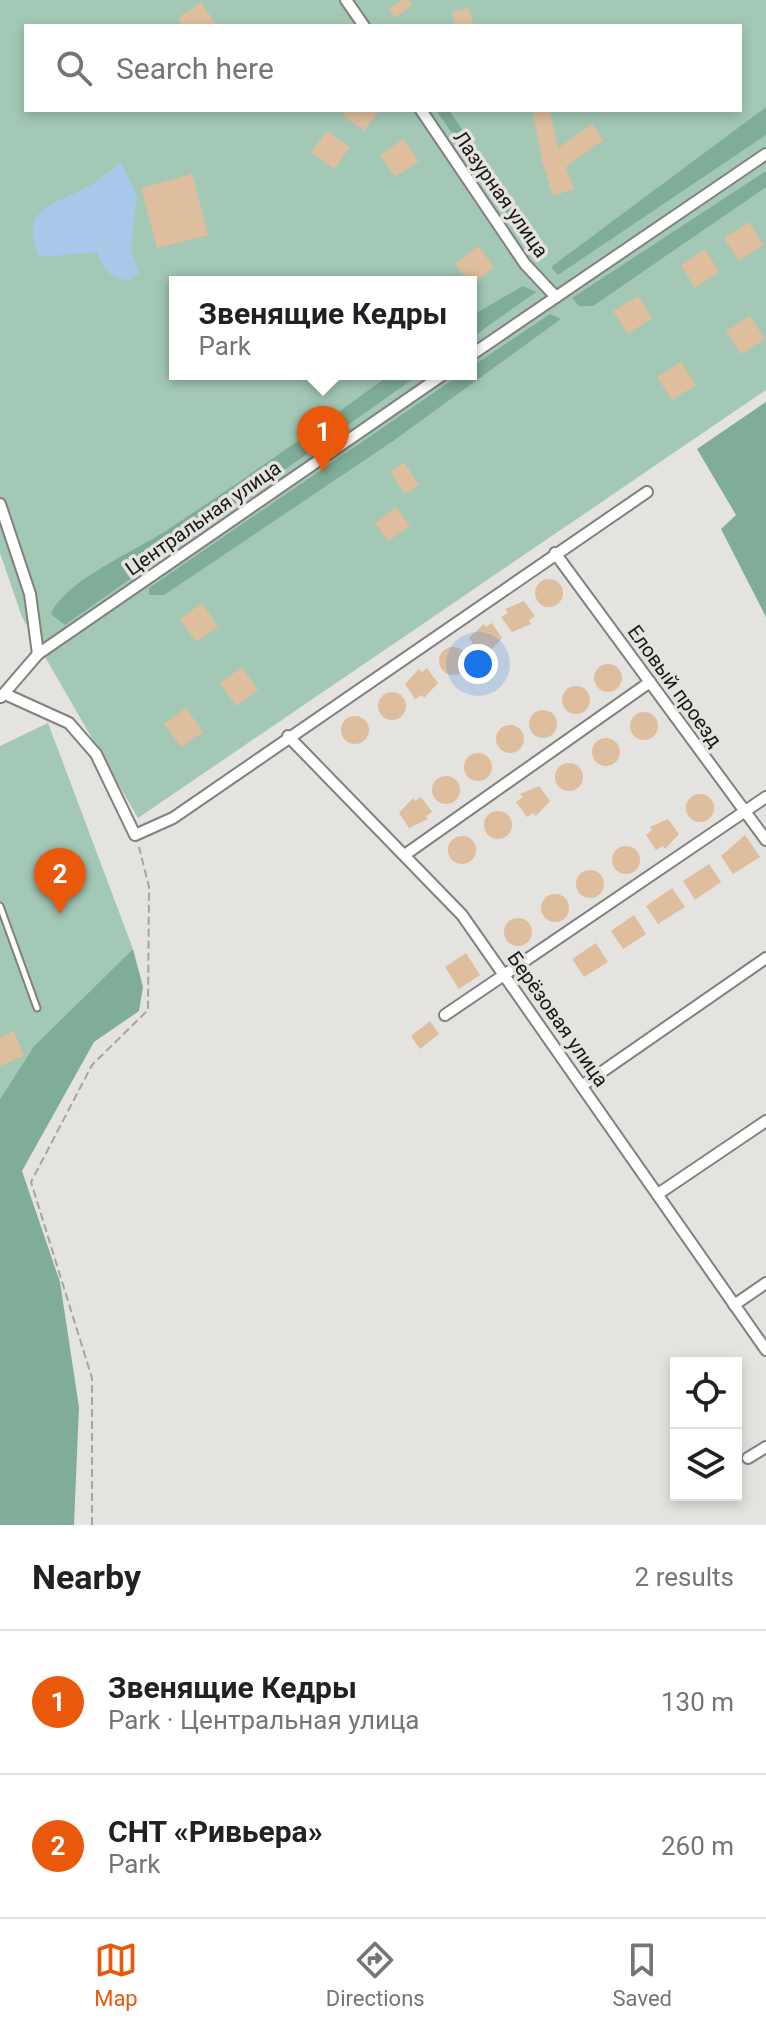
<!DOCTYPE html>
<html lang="en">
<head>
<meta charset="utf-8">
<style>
	body { margin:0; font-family:Roboto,sans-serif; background:#f2f2f2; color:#202124 }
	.controls { position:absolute; right:24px; bottom:24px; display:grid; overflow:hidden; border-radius:0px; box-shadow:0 4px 12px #0003 }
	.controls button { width:72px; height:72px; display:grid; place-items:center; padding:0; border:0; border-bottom:2px solid #e0e0e0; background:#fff; color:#202124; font:40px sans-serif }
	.you { position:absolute; left:478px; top:664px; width:28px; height:28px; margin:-20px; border:6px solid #fff; border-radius:50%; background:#1a73e8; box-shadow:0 0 0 12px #1a73e833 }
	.badge { display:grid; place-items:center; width:52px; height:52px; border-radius:50%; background:#ea580c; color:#fff; font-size:26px; font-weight:700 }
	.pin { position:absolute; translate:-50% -66px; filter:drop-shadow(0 2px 4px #0008) }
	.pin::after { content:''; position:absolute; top:42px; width:28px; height:24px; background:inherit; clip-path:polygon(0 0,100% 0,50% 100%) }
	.popup { position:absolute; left:169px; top:276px; width:308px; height:104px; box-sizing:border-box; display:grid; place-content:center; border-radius:0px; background:#fff; filter:drop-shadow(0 2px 6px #0005); font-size:26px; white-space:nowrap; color:#757577 }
	.popup b { font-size:30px; color:#202124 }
	.popup::after { content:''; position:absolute; left:50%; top:100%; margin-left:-16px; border:16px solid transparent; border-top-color:#fff }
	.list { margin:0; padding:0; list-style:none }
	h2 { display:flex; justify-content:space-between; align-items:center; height:104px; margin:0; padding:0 32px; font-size:34px }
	h2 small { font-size:26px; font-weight:400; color:#757577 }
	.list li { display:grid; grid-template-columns:52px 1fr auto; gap:24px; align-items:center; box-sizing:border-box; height:144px; padding:0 32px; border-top:2px solid #e0e0e0 }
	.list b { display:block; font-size:30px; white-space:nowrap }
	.list p { margin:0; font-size:26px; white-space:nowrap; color:#757577 }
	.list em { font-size:26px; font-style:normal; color:#757577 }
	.icon { flex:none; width:44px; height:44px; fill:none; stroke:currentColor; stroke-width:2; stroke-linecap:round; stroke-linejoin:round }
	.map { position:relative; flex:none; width:766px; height:1525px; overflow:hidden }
	.search { position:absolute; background:#fff; box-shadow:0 4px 12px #0003; left:24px; right:24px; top:24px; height:88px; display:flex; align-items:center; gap:20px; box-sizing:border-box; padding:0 28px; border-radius:0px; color:#757577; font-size:30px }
	.sheet { height:392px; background:#fff }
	nav { display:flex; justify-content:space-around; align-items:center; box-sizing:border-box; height:112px; border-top:2px solid #e0e0e0; background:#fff; font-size:22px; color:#757577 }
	nav a { display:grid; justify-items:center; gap:4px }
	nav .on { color:#ea580c }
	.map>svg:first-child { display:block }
	.green { fill:#a3c8b6; fill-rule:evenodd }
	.forest { fill:#80ad97 }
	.water { fill:#a8c8e9 }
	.building { fill:#debe9d }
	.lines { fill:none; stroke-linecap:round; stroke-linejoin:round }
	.service-casing { stroke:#83817e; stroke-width:9 }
	.minor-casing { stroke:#83817e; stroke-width:14 }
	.path { stroke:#a5a4a1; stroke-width:2; stroke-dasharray:8 4; stroke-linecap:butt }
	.service { stroke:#fff; stroke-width:5 }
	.minor { stroke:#fff; stroke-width:10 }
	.labels { text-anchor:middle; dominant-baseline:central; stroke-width:7; stroke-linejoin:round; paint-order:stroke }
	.street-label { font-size:20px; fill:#191817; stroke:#e5e3e0 }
</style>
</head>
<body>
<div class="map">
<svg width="766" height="1525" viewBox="0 0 766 1525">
	<rect width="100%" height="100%" fill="#e5e3e0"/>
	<g class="green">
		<path d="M0 0H766V390L138 818 22 617 0 553ZM26 26H740V110H26ZM175 282H471V374H175Z"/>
		<path d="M48 723 133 949 34 1046 0 1099V746Z"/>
	</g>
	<g class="forest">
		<path d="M766 107V135L558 275 551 267Z"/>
		<path d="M436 110H449L538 243 540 261Z"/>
		<path d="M766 171V187L593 306H579L572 298Z"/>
		<path d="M523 286 536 292 471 338V316Z"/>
		<path d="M550 314 561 319 393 441 164 595H149V588L461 374H471V367Z"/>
		<path d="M391 374H420L65 625 51 614C65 581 133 552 164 532 241 482 317 428 391 374Z"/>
		<path d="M766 402V617L721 529 736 515 697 449Z"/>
		<path d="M133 949 143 987 139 1011 94 1042 22 1171 60 1282 79 1407 74 1525H0V1099L34 1046Z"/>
	</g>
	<path class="water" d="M121 162 137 196 131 250 139 273 128 280C108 276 104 271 97 252L40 257C15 206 58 205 91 185 102 178 112 169 121 162Z"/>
	<g class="building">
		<path d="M401 0H408L412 5 395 18 389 9Z"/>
		<path d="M201 2 217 26H183L178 18Z"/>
		<path d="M469 8 474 26H455L452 12Z"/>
		<path d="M346 110H380L364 131 342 115Z"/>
		<path d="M550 110 558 148 592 124 603 140 566 167 574 189 553 196 542 161 533 113Z"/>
		<path d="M327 131 350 147 334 169 311 152Z"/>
		<path d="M403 139 419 161 395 177 380 155Z"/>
		<path d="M192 174 208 235 157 248 141 188Z"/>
		<path d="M749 222 763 245 739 261 724 238Z"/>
		<path d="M478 246 494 267 471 285 455 264Z"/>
		<path d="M705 249 719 272 695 288 681 265Z"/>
		<path d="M638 296 652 318 628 334 613 311Z"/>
		<path d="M750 316 765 339 741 354 726 331Z"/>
		<path d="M681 362 696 385 672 400 657 377Z"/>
		<path d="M404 462 419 485 405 494 390 472Z"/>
		<path d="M396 507 410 526 388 541 375 523Z"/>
		<circle cx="549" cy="593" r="14"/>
		<path d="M524 601 535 616 529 620 531 624 512 632 501 617 508 613 505 609Z"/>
		<path d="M202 603 218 627 196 642 180 619Z"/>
		<path d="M492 623 502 638 488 653 486 650 480 654 469 638 484 624 486 627Z"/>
		<circle cx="453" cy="661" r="14"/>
		<circle cx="608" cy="678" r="14"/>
		<path d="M242 667 258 690 236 706 220 683Z"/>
		<path d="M427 668 438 683 424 698 422 695 415 699 405 684 419 669 422 672Z"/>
		<circle cx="576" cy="700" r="14"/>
		<circle cx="392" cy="706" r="14"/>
		<path d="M186 708 203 732 181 747 164 724Z"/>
		<circle cx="543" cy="724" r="14"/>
		<circle cx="644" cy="726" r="14"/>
		<circle cx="355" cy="730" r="14"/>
		<circle cx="510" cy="739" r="14"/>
		<circle cx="606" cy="752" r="14"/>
		<circle cx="478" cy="767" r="14"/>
		<circle cx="569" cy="777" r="14"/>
		<circle cx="446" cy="790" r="14"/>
		<path d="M539 786 550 801 536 816 533 813 527 817 516 802 523 797 520 794Z"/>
		<circle cx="700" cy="808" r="14"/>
		<path d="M421 797 432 812 426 816 428 819 409 828 399 813 413 798 415 801Z"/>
		<circle cx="498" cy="825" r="14"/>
		<path d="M668 819 679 834 665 849 663 846 656 850 646 835 652 830 650 827Z"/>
		<path d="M745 835 760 857 733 874 721 856Z"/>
		<circle cx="462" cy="850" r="14"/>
		<circle cx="626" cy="860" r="14"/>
		<path d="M709 864 721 882 695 900 683 881Z"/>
		<circle cx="590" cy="884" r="14"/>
		<path d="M672 888 685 907 658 924 646 906Z"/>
		<circle cx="555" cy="908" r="14"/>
		<path d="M634 915 646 934 623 949 611 931Z"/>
		<circle cx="518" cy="932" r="14"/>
		<path d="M596 943 608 962 584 977 572 959Z"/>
		<path d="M466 953 480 975 459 989 445 967Z"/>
		<path d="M430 1021 439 1034 420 1049 411 1036Z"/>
		<path d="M14 1031 24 1056 0 1066V1037Z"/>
	</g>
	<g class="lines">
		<defs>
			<path id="service" d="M0 906 37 1008"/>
			<g id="minor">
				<path d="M346 0 364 26"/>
				<path d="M421 110 525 264 556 297"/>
				<path d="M471 355 766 154"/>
				<path d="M0 504 30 594 38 654"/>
				<path d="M555 553 766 840"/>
				<path d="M5 694 69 723 96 754 135 835 173 818 647 492"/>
				<path d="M1 697 38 654 444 374"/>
				<path d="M288 736 462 915 766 1350"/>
				<path d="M406 854 650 682"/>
				<path d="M445 1015 766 797"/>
				<path d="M583 1085 766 958"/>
				<path d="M658 1194 766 1121"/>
				<path d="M734 1305 766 1283"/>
				<path d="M748 1458 766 1447"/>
			</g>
		</defs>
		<use href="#service" class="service-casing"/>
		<use href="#minor" class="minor-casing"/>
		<path class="path" d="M92 1525V1378L31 1182 92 1065 148 1010 149 887 139 847"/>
		<use href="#service" class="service"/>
		<use href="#minor" class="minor"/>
	</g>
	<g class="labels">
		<g class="street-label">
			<text transform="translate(501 194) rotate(55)">Лазурная улица</text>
			<text transform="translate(203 518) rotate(-35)">Центральная улица</text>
			<text transform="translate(675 686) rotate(54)">Еловый проезд</text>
			<text transform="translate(558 1019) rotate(55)">Берёзовая улица</text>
		</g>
	</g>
</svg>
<div class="controls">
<button><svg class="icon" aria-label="locate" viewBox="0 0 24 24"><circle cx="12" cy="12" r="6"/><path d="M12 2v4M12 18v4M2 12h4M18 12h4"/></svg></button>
<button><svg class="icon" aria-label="layers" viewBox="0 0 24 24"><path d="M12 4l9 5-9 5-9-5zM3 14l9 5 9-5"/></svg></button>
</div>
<div class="you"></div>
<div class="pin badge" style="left:323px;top:472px">1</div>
<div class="popup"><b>Звенящие Кедры</b>Park</div>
<div class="pin badge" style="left:60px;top:914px">2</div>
<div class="search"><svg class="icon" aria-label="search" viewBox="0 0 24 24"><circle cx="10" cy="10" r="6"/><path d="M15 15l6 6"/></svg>Search here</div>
</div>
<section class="sheet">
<h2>Nearby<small>2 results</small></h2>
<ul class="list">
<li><span class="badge">1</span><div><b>Звенящие Кедры</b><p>Park · Центральная улица</p></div><em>130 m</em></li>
<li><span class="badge">2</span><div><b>СНТ «Ривьера»</b><p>Park</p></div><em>260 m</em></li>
</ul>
</section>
<nav>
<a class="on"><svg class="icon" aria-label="map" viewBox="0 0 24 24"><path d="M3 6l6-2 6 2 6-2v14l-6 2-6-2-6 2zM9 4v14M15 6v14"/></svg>Map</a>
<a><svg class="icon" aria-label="directions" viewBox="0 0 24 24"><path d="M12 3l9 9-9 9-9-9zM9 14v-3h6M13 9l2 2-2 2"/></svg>Directions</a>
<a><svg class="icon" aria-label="saved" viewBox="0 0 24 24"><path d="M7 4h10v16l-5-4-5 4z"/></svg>Saved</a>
</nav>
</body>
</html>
